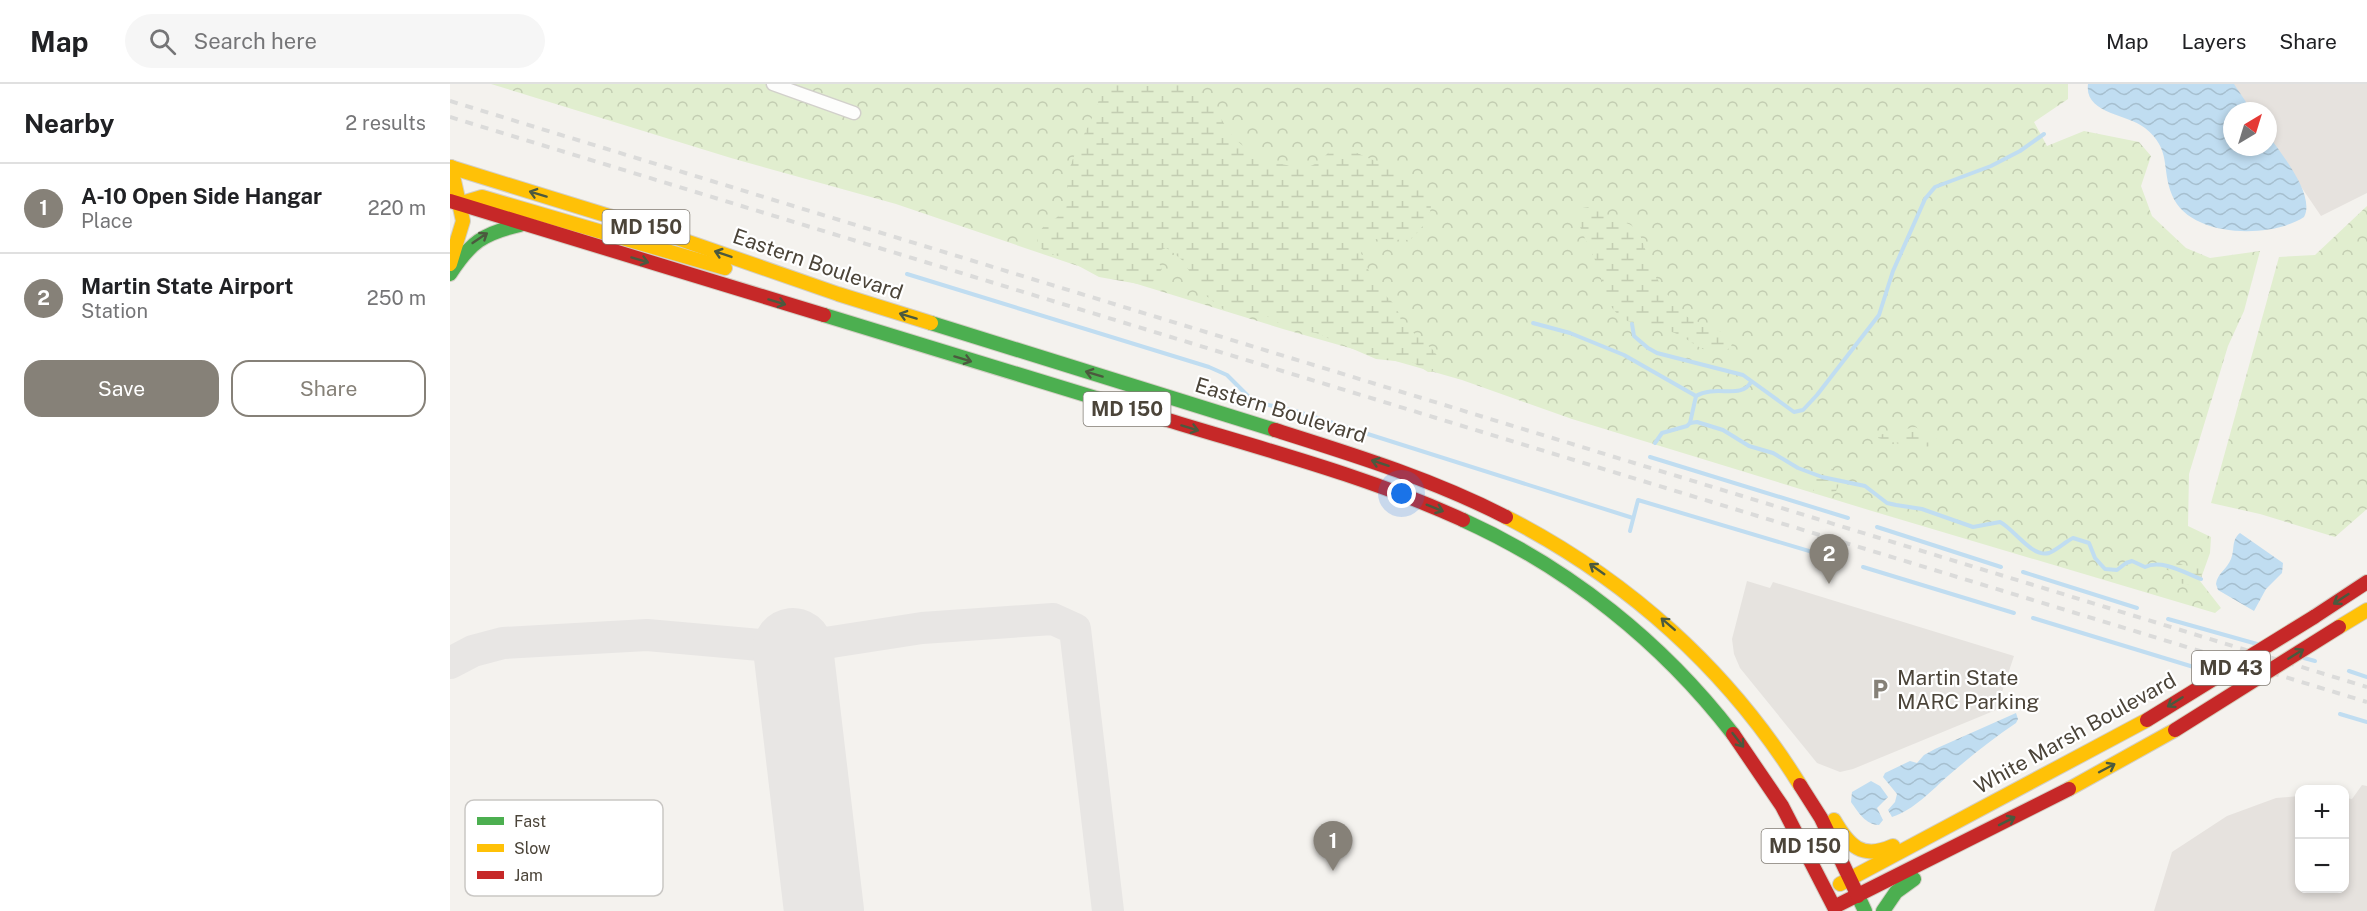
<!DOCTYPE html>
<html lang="en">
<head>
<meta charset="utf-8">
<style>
	body { margin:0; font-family:"Public Sans",sans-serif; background:#f6f6f6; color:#202124 }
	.controls { position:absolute; right:18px; bottom:18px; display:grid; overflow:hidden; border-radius:12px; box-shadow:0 3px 9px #0003 }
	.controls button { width:54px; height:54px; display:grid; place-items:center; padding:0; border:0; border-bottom:2px solid #e0e0e0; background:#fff; color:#202124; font:30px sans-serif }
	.compass { position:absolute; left:1773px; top:18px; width:54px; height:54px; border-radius:50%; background:#fff; box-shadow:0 3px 9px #0003; rotate:38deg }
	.you { position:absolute; left:952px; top:410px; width:21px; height:21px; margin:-15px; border:4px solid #fff; border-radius:50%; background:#1a73e8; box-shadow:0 0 0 9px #1a73e833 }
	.badge { display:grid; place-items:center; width:39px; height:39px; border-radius:50%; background:#868178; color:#fff; font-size:20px; font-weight:700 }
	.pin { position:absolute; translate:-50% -50px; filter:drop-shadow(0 2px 3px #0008) }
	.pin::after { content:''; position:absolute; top:32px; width:21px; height:18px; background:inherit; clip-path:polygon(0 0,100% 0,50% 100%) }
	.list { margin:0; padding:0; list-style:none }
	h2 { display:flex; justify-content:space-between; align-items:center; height:78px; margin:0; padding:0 24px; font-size:26px }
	h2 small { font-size:20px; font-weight:400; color:#757577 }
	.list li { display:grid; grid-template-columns:39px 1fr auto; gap:18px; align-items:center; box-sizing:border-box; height:90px; padding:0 24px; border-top:2px solid #e0e0e0 }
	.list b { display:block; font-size:22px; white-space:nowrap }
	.list p { margin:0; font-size:20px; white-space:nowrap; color:#757577 }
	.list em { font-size:20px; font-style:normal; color:#757577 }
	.actions { display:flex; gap:12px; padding:18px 24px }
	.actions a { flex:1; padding:14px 0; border:2px solid #868178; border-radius:18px; text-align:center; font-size:21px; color:#868178 }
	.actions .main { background:#868178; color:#fff }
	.icon { flex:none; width:33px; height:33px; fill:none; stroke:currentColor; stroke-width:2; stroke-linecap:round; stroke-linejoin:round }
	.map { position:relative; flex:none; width:1917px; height:827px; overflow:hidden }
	header { display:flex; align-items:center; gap:36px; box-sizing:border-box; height:84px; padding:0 30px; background:#fff; border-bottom:2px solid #e0e0e0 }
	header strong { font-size:28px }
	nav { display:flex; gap:33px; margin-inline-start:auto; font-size:21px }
	.search { width:420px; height:54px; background:#f6f6f6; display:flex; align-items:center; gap:15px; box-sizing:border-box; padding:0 21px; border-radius:33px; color:#757577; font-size:22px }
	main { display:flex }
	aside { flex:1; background:#fff }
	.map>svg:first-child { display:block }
	.industrial { fill:#e6e2de }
	.forest { fill:url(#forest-crowns) }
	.wetland { fill:url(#wetland-marsh) }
	.parking { fill:#e6e3df }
	.water { fill:url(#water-waves) }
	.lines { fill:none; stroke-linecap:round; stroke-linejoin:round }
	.stream { stroke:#c0ddf1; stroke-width:4 }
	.taxiway { stroke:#e8e6e4; stroke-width:32 }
	.runway { stroke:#e8e6e4; stroke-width:80 }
	.street-casing { stroke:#d2d0cb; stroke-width:15 }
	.fast-casing { stroke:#d3cfc5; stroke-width:16 }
	.slow-casing { stroke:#d3cfc5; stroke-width:16 }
	.jam-casing { stroke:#d3cfc5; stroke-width:16 }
	.street { stroke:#fdfdfc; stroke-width:12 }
	.fast { stroke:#4caf50; stroke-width:14 }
	.slow { stroke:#ffc107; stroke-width:14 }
	.jam { stroke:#c62828; stroke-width:14 }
	.rail { stroke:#dbdbda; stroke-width:4; stroke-dasharray:8 8; stroke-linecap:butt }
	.jam-bridge-casing { stroke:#d6cebb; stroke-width:16; stroke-linecap:butt }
	.jam-bridge { stroke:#c62828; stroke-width:14 }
	.oneway { stroke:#4b593e }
	.labels { text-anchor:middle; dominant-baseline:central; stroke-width:4.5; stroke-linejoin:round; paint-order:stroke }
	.shield { fill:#fff; stroke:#817c74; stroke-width:1.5 }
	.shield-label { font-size:20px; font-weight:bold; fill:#4b4439 }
	.street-label { font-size:21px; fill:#4b4439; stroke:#fff }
	.poi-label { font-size:21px; fill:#4b4439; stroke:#fff; text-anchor:start }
	.key { fill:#fff; stroke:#c9c7c4; stroke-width:1.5 }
	.key-label { font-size:16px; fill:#4b4439 }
</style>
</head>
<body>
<header>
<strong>Map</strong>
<div class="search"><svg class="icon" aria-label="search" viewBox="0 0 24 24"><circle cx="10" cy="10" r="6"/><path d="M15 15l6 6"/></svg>Search here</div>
<nav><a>Map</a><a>Layers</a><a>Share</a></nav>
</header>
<main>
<aside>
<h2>Nearby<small>2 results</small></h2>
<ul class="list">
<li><span class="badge">1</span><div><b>A-10 Open Side Hangar</b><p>Place</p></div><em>220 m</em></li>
<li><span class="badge">2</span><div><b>Martin State Airport</b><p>Station</p></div><em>250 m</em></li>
</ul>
<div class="actions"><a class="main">Save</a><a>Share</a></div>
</aside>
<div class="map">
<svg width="1917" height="827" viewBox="0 0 1917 827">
	<defs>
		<pattern id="forest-crowns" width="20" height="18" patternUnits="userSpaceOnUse" patternTransform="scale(1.5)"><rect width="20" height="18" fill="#e1eecf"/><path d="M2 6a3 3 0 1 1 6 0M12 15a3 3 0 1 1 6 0" fill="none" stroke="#c3cdb2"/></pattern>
		<pattern id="wetland-marsh" width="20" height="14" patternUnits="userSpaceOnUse" patternTransform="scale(1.5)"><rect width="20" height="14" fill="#e1eecf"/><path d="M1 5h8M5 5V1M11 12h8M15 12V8" fill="none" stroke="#c3cdb2"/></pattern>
		<pattern id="water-waves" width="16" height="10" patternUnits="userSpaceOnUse" patternTransform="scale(1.5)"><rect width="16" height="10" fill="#c0ddf1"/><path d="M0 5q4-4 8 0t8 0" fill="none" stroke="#a6bfcf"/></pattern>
	</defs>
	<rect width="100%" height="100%" fill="#f4f2ee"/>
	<g class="industrial">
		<path d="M1782 0H1917V109L1871 132 1818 54V27H1800Z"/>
		<path d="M1912 701 1917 702V827H1704L1722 768 1777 732 1826 714 1849 712 1850 804H1894L1895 714 1902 715Z"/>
	</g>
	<g class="forest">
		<path d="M41 0H1618V15L1584 38 1597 62 1634 47 1689 58 1701 72 1691 102 1702 132 1736 164 1760 174 1810 167 1794 227 1778 262 1739 390 1738 442 1761 453 1760 469 1750 497 1771 524 1765 529 1422 427 1122 335 1012 296 833 245 622 180 446 120 281 74Z"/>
		<path d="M1917 122V425L1885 453 1810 430 1761 419 1829 173 1865 171Z"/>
	</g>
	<g class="wetland">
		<path d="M652 0C668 0 686 2 701 2 713 1 727 0 738 0 760 7 769 35 782 51 793 65 811 74 828 79 838 82 854 85 863 81 874 76 877 65 890 65 903 65 916 74 928 78 970 94 1005 113 960 156L921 155 911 169 925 201 946 222 952 239 982 265 989 274 982 288H978L964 279 926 275 866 249 838 244 811 229H787L774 226 755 211 732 176 721 167 716 164 704 169 712 185 700 202 649 193 614 174 596 168 588 162C585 137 606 141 616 123 622 113 615 102 618 91 625 60 650 29 652 0Z"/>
		<path d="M1139 123 1181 141 1189 148 1204 190 1226 224 1239 234 1274 249 1282 259 1281 263C1261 280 1241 254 1222 248 1198 239 1178 247 1160 221 1152 209 1153 195 1147 181 1140 162 1128 146 1126 125Z"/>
		<path d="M1465 343 1492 358 1491 361 1463 364 1428 354 1429 351Z"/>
		<path d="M1373 383C1388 384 1394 394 1386 407L1379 409 1363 407 1365 390Z"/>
		<path d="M1709 478 1729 479 1737 483 1740 481 1749 480 1754 485 1747 501 1725 499V490L1708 481Z"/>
	</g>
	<path class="parking" d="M1297 497 1320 504 1323 498 1564 572 1546 626 1403 685 1390 688 1367 679 1290 584 1284 570 1282 555Z"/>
	<g class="water">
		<path d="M1638 0H1784L1802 27H1782V63H1818V51C1830 68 1866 111 1854 133 1821 155 1739 154 1722 111 1711 84 1722 66 1695 44 1678 30 1634 30 1638 0Z"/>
		<path d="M1790 449 1833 479 1832 489 1816 505 1804 527 1768 506 1766 500C1767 490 1777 485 1781 475 1785 466 1781 456 1790 449Z"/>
		<path d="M1566 629 1568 635 1566 639C1542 655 1520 673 1499 691 1482 706 1464 726 1442 733L1438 726 1445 718 1447 710 1433 693 1435 689 1460 677 1467 679 1474 671 1485 665Z"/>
		<path d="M1421 697 1430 702 1438 713 1427 724 1433 736 1429 741C1416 741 1408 728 1401 718L1402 708Z"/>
	</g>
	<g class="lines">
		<g class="stream">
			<path d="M457 190 759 283 777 291 800 314 809 319 842 326 1183 434"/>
			<path d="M1083 239 1120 249 1174 271 1246 312"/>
			<path d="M1182 240 1184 252 1198 264 1207 269 1293 291 1344 328 1353 326 1367 311 1429 231 1443 187 1475 115 1485 103 1541 82 1570 67 1594 50"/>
			<path d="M1240 339 1246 312C1266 300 1291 316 1301 298"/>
			<path d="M1205 359 1212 349 1237 342 1240 339 1247 338 1273 346 1299 362 1323 369 1348 384 1372 393 1415 402 1437 419 1446 421 1472 425 1523 443 1550 438C1564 445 1582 474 1599 469 1608 465 1615 458 1623 454L1639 459 1645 474 1655 485 1667 486 1676 479 1682 477 1695 483C1712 475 1735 489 1751 495"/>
			<path d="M1200 373 1398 434"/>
			<path d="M1427 443 1551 483"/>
			<path d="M1180 447 1188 416 1386 475"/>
			<path d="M1413 483 1564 529"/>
			<path d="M1573 488 1687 524"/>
			<path d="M1583 534 1760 588"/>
			<path d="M1718 535 1807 560"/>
			<path d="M1854 574 1865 577"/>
			<path d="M1899 587 1917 593"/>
			<path d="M1890 630 1917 638"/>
		</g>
		<path class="taxiway" d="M0 579 23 567 53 559 197 551 343 564 472 544 603 535 625 545 658 827"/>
		<path class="runway" d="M343 564 374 827"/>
		<defs>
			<path id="street" d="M323 0 404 29"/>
			<g id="fast">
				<path d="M0 190C20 159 33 149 70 141"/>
				<path d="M374 231 711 334"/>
				<path d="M481 239 825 346"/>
				<path d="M1013 436C1119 484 1212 558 1283 650"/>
				<path d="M1408 812 1415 827"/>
				<path d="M1433 827 1446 808 1464 795"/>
			</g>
			<g id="slow">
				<path d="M0 83 201 145 388 210 481 239"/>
				<path d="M12 119 32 113 275 184"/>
				<path d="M0 180 13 137 1 83"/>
				<path d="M1056 433C1177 495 1278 585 1350 701"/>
				<path d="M1889 543 1917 526"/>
				<path d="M1619 705 1725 646"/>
				<path d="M1384 736C1399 762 1412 776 1443 762"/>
				<path d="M1390 800 1697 636"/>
			</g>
			<g id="jam">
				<path d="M0 117 374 231"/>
				<path d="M711 334C812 365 917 392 1013 436"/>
				<path d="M825 346C904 371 982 395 1056 433"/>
				<path d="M1864 533 1917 498"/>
				<path d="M1283 650 1332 722 1384 823 1619 705"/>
				<path d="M1350 701 1371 734 1408 812"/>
			</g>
		</defs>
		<use href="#street" class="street-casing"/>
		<use href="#fast" class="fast-casing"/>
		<use href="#slow" class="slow-casing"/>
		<use href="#jam" class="jam-casing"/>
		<use href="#street" class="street"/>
		<use href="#fast" class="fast"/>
		<use href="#slow" class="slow"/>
		<use href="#jam" class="jam"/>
		<g class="rail">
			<path d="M0 17 1917 603"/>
			<path d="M0 33 1917 618"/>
		</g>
		<defs>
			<g id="jam-bridge">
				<path d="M1697 636 1864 533"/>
				<path d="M1725 646 1889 543"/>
			</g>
		</defs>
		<use href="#jam-bridge" class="jam-bridge-casing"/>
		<use href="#jam-bridge" class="jam-bridge"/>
	</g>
	<defs><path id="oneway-shaft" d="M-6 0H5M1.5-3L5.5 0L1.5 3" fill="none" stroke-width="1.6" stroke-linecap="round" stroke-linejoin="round" transform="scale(1.5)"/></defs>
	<g class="oneway">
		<use href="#oneway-shaft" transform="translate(88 110) rotate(-163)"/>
		<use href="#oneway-shaft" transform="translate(30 154) rotate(-34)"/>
		<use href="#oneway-shaft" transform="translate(273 170) rotate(-161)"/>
		<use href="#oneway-shaft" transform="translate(190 176) rotate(17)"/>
		<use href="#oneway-shaft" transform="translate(327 218) rotate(17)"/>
		<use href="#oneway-shaft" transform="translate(458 232) rotate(-163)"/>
		<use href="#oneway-shaft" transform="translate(513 275) rotate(17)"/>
		<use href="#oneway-shaft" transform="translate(644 290) rotate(-163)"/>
		<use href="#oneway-shaft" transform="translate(740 344) rotate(17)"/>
		<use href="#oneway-shaft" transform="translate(930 379) rotate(-162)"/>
		<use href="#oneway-shaft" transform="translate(985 424) rotate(22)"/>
		<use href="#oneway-shaft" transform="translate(1147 485) rotate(-145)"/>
		<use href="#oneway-shaft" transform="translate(1891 515) rotate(147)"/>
		<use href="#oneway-shaft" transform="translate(1218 540) rotate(-139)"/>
		<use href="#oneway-shaft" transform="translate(1846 570) rotate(-32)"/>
		<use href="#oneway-shaft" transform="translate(1725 618) rotate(148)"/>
		<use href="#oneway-shaft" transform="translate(1288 656) rotate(52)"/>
		<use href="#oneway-shaft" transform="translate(1657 684) rotate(-28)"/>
		<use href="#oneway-shaft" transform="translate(1557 737) rotate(-27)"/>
	</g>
	<defs>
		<symbol id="parking-bare" viewBox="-9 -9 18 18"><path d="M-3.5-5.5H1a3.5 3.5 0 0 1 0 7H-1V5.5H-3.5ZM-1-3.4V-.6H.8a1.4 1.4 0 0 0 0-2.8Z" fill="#868178" stroke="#fff" stroke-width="2.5" paint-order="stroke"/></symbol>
	</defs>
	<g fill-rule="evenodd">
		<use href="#parking-bare" x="1415" y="590" width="30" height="30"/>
	</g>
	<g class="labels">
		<g class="shield">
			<rect x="152.5" y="126" width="87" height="34" rx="4.5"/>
			<rect x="633.5" y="308" width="87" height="34" rx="4.5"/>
			<rect x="1742" y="567" width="78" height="34" rx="4.5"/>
			<rect x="1311.5" y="745" width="87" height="34" rx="4.5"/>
		</g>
		<g class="shield-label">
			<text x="196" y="143">MD 150</text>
			<text x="677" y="325">MD 150</text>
			<text x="1781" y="584">MD 43</text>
			<text x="1355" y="762">MD 150</text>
		</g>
		<g class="street-label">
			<text transform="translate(368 180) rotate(19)">Eastern Boulevard</text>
			<text transform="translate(831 326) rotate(17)">Eastern Boulevard</text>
			<text transform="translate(1625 649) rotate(-29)">White Marsh Boulevard</text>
		</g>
		<g class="poi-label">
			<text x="1447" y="593">Martin State<tspan x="1447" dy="24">MARC Parking</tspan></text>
		</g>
	</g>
	<rect x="15" y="716" width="198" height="96" rx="9" class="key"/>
	<rect x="27" y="733" width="27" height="8" fill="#4caf50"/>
	<rect x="27" y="760" width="27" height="8" fill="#ffc107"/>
	<rect x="27" y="787" width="27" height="8" fill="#c62828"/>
	<g class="key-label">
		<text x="64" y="743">Fast</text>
		<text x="64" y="770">Slow</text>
		<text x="64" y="797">Jam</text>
	</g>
</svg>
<div class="controls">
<button>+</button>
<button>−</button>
</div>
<svg class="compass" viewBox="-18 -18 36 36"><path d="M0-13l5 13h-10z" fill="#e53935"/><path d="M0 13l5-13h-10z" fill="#757577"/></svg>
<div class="you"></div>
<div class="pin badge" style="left:883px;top:787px">1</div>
<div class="pin badge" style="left:1379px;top:500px">2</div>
</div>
</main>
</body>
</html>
